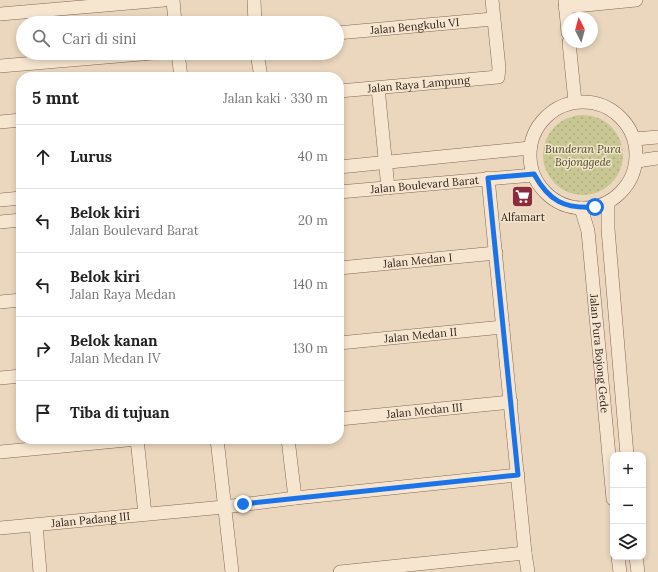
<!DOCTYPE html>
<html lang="id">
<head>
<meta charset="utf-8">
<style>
	body { margin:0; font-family:Lora,serif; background:#f6f6f6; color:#222 }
	.controls { position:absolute; right:12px; bottom:12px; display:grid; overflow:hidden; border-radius:8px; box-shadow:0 2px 6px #0003 }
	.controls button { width:36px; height:36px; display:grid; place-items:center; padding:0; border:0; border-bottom:1px solid #e0e0e0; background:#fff; color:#222; font:20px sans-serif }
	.compass { position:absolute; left:562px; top:12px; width:36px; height:36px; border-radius:50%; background:#fff; box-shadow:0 2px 6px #0003; rotate:354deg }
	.stop { position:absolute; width:12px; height:12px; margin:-9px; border:3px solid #1a73e8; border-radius:50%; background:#fff }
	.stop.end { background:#1a73e8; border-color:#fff; box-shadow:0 1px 4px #0008 }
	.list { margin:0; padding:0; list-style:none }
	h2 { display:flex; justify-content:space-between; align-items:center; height:52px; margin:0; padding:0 16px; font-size:17px }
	h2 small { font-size:13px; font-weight:400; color:#767676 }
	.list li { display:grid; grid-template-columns:26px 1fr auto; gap:12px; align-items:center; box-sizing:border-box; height:64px; padding:0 16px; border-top:1px solid #e0e0e0 }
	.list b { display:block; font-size:15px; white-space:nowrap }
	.list p { margin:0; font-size:13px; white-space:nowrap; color:#767676 }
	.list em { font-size:13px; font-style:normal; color:#767676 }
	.icon { flex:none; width:22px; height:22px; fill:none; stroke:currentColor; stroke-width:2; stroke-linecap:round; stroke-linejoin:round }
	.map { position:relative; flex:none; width:658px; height:572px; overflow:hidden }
	.search { position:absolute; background:#fff; box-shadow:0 2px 6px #0003; left:16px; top:16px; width:328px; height:44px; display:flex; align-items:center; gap:10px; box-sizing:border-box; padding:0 14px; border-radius:22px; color:#767676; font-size:15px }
	.panel { position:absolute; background:#fff; box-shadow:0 2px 6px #0003; left:16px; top:72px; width:328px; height:372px; border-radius:16px }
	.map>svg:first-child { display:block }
	.grass { fill:url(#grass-dots) }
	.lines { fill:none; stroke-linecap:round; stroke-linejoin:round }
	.street-casing { stroke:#826858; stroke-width:14 }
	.street { stroke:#f6e6d0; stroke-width:13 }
	.route { stroke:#1a73e8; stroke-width:5 }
	.labels { text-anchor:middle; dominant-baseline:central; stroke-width:3; stroke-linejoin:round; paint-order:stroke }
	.street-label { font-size:11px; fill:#32231c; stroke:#f3e3cd }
	.park-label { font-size:11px; font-style:italic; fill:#494e23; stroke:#f3e3cd }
	.poi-label { font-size:11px; fill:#32231c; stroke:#f3e3cd }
</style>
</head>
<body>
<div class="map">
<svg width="658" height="572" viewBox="0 0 658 572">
	<defs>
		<pattern id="grass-dots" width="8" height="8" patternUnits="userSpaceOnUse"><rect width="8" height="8" fill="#c8c793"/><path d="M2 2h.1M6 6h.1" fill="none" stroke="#acab7e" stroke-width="1.8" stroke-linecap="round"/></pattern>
	</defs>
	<rect width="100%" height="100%" fill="#ebd7be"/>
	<circle class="grass" cx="583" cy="155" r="40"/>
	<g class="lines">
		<defs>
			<g id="street">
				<path d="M173 0 175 23"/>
				<path d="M254 0 255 23"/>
				<path d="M565 0 568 33"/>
				<path d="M565 7 636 0"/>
				<path d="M0 14 164 0"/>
				<path id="s1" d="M337 33 493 19"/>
				<path d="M569 42 575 102"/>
				<path d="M178 53 181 77"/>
				<path d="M257 53 261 77"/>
				<path d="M0 66 153 53"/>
				<path d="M378 88 388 188"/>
				<path id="s2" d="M339 91 498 77 499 68 492 0"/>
				<circle cx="583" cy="155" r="53"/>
				<path d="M0 122 21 120"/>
				<path d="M635 139 658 137"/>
				<path d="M637 161 658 158"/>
				<path d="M339 167 530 148"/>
				<path id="s3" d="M339 192 533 175"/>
				<path d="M0 200 21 198"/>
				<path d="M608 202V229L627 455"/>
				<path id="s4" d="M581 208 588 231 613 499"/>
				<path d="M0 222 21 220"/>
				<path id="s5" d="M339 268 496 253"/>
				<path d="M0 302 21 300"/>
				<path id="s6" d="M339 343 503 327"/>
				<path d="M0 378 21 376"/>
				<path id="s7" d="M339 419 511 402"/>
				<path d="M137 439 145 514"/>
				<path d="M217 439 232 572"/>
				<path d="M288 439 295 498"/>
				<path d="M0 452 137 439"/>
				<path d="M36 525 40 572"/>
				<path id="s8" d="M0 528 224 507 295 498 518 475"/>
				<path d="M525 553 528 572"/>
				<path d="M618 557 620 572"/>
				<path d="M636 557 638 572"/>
				<path d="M340 572 525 553 488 178"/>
			</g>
		</defs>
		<use href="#street" class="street-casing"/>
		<use href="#street" class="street"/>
	</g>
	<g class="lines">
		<path class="route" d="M243 504 518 475 488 178 534 174C549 201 564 209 595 207"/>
	</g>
	<defs>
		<symbol id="supermarket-square" viewBox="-11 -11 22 22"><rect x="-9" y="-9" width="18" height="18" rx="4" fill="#8e2b3a" stroke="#f3e3cd"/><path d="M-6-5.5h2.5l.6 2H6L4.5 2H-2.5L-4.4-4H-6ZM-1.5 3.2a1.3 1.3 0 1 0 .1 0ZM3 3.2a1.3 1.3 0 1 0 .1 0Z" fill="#fff"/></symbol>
	</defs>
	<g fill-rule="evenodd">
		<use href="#supermarket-square" x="510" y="184" width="25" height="25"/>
	</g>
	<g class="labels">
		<g class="street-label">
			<text stroke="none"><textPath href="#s1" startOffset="78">Jalan Bengkulu VI</textPath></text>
			<text stroke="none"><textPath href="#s2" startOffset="80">Jalan Raya Lampung</textPath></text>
			<text stroke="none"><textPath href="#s3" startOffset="86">Jalan Boulevard Barat</textPath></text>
			<text stroke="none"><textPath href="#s5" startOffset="79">Jalan Medan I</textPath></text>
			<text stroke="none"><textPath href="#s6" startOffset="82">Jalan Medan II</textPath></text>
			<text stroke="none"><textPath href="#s4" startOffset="147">Jalan Pura Bojong Gede</textPath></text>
			<text stroke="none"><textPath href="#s7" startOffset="86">Jalan Medan III</textPath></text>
			<text stroke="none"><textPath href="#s8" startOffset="91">Jalan Padang III</textPath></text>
		</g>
		<g class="park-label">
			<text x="583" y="149">Bunderan Pura<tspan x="583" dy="13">Bojonggede</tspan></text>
		</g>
		<g class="poi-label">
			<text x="523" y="217">Alfamart</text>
		</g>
	</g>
</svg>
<div class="controls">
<button>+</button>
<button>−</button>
<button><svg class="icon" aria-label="layers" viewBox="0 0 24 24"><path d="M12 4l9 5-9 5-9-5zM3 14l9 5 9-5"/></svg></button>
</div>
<svg class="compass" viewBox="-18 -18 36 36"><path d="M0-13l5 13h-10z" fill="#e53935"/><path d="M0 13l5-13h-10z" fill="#767676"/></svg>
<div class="stop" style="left:595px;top:207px"></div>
<div class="stop end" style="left:243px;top:504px"></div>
<div class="search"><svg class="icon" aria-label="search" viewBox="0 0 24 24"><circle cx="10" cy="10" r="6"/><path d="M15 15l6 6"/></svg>Cari di sini</div>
<section class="panel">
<h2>5 mnt<small>Jalan kaki · 330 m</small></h2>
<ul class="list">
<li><svg class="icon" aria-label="ahead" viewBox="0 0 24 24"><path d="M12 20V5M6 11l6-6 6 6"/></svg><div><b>Lurus</b></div><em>40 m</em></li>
<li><svg class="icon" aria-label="left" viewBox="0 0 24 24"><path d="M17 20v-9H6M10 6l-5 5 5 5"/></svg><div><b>Belok kiri</b><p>Jalan Boulevard Barat</p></div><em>20 m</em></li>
<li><svg class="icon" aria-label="left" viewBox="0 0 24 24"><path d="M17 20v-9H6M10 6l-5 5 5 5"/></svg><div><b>Belok kiri</b><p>Jalan Raya Medan</p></div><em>140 m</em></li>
<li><svg class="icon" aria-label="right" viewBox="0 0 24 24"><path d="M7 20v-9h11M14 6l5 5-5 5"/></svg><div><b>Belok kanan</b><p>Jalan Medan IV</p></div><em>130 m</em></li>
<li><svg class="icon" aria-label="arrive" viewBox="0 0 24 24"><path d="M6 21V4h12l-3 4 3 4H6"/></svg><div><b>Tiba di tujuan</b></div></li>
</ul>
</section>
</div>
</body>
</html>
